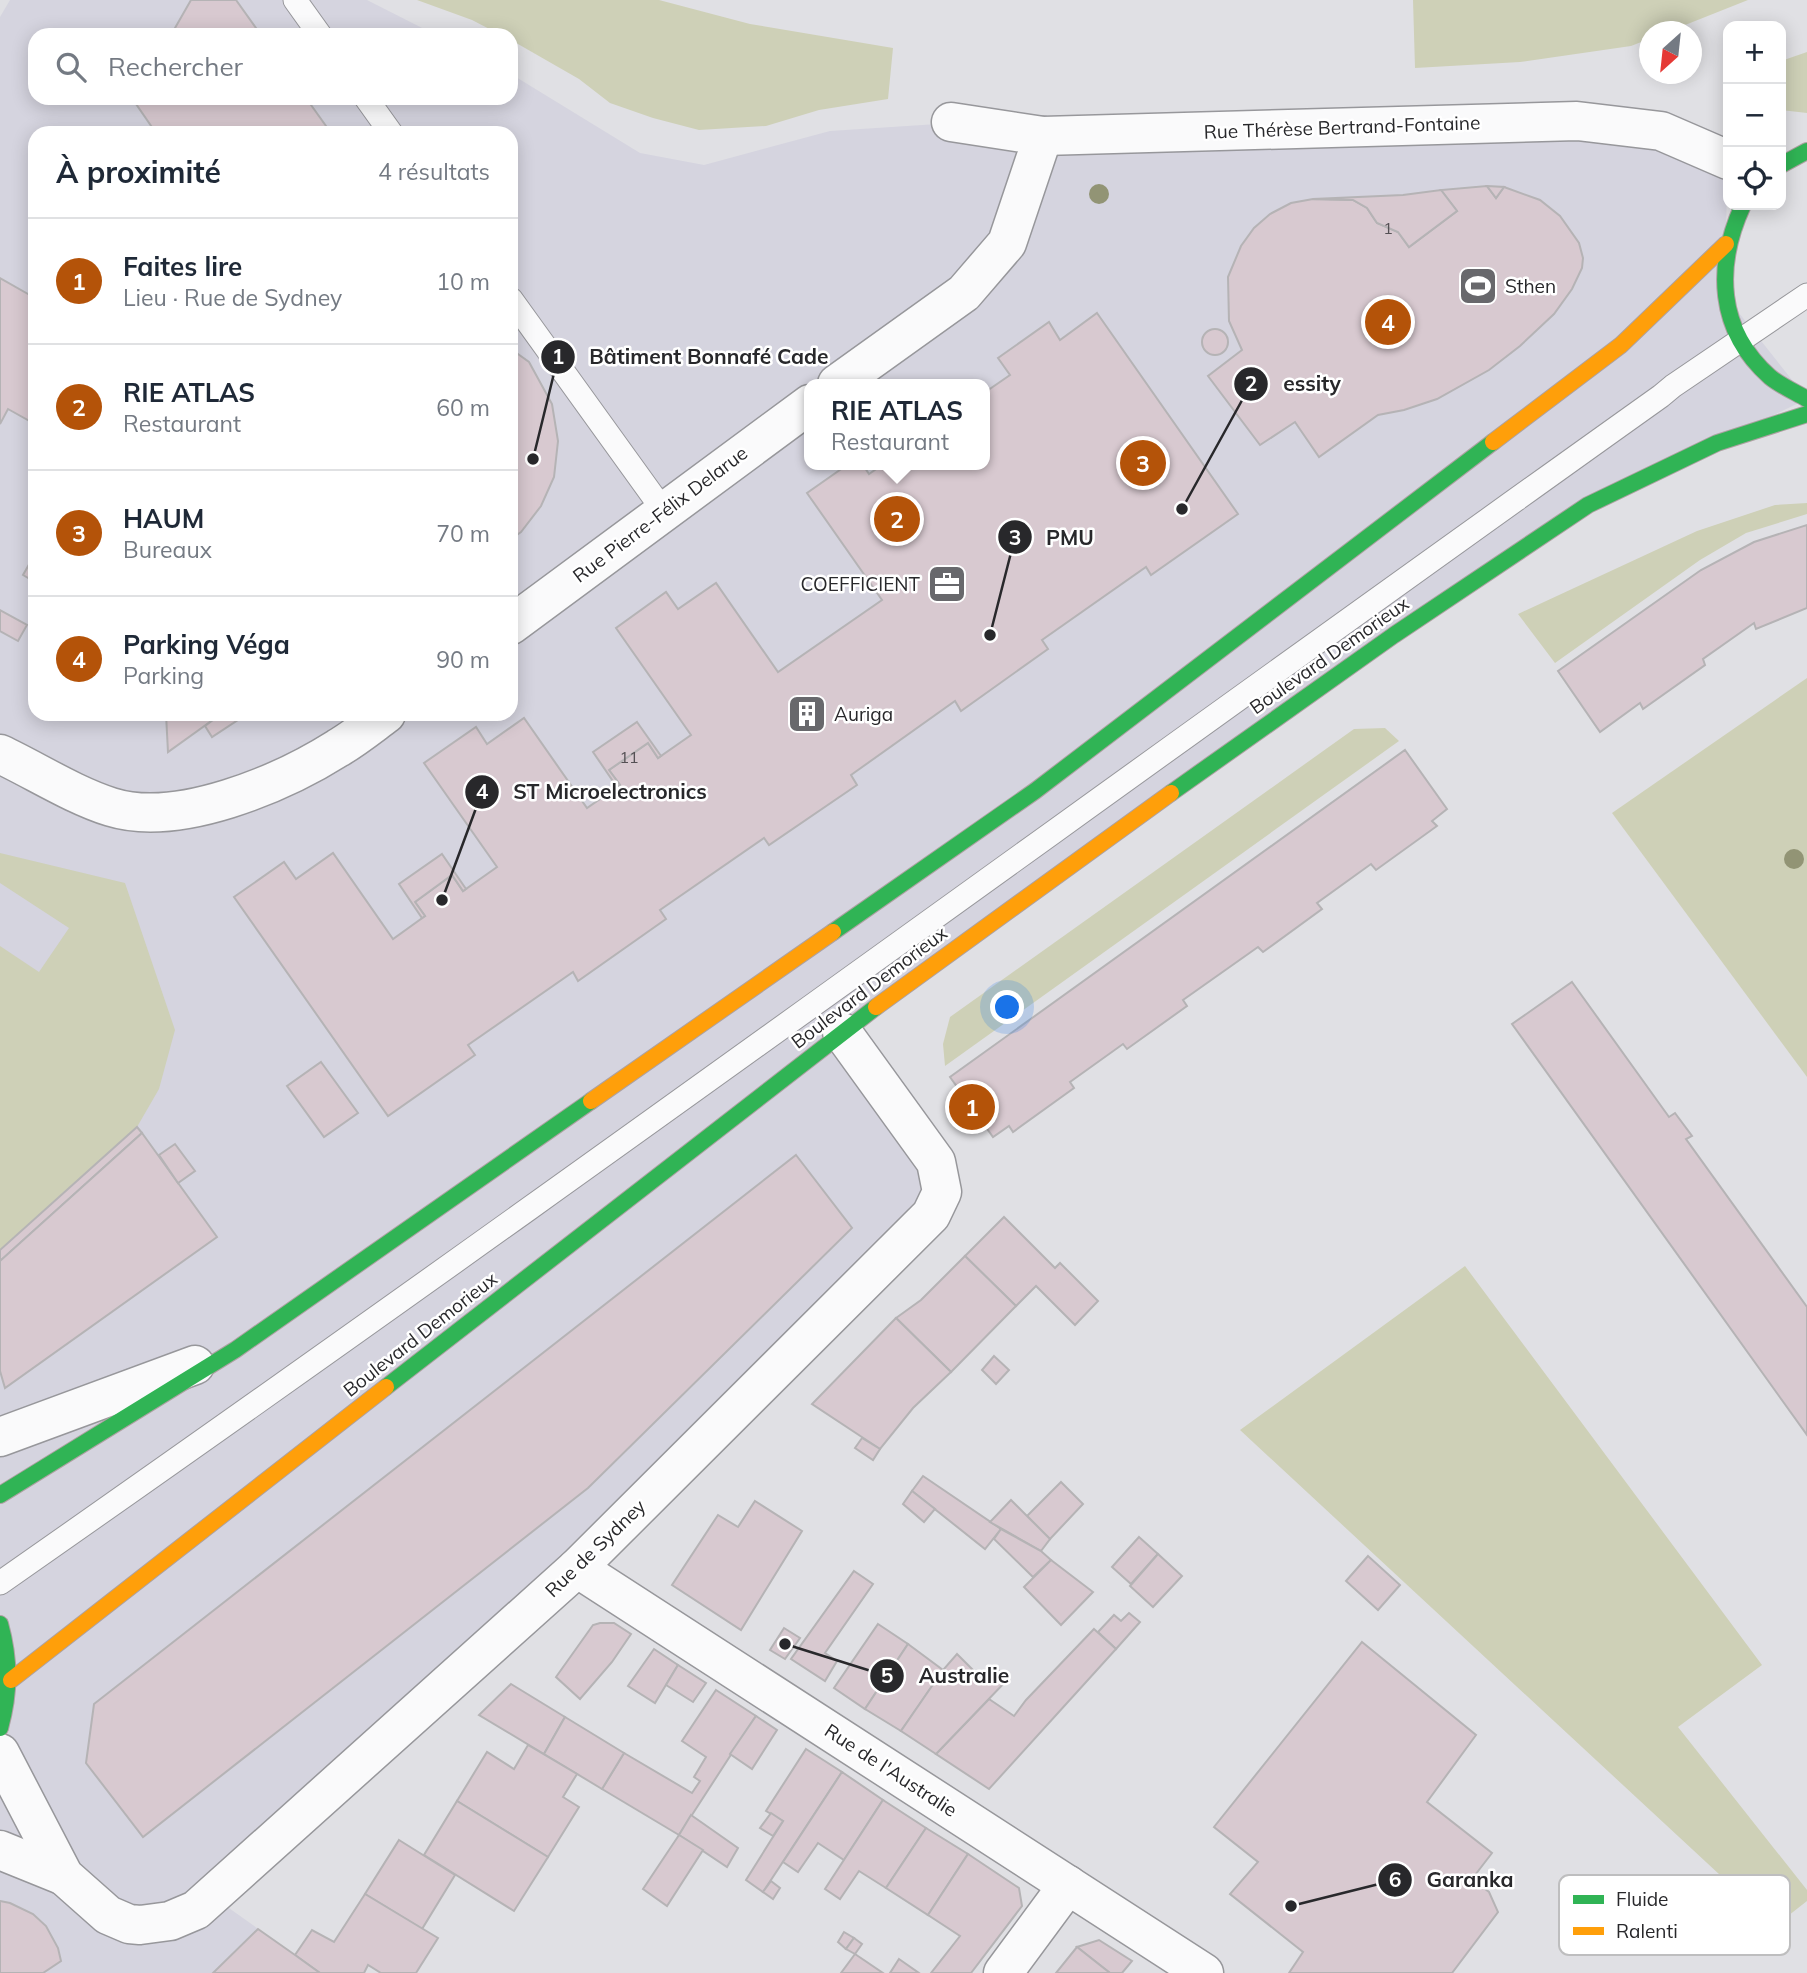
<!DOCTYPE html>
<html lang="fr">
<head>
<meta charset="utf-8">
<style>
	body { margin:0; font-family:Mulish,sans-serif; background:#f2f2f3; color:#1f2937 }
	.controls { position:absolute; right:21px; top:21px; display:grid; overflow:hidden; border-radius:14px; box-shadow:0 4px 18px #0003 }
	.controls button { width:63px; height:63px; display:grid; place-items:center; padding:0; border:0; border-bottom:2px solid #e0e1e3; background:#fff; color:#1f2937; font:35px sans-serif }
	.compass { position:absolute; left:1639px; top:21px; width:63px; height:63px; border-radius:50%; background:#fff; box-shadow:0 4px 18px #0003; rotate:207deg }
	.you { position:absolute; left:1008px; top:1008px; width:24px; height:24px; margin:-18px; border:5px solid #fff; border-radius:50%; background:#1a73e8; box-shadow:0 0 0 10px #1a73e833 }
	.badge { display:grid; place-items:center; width:46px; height:46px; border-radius:50%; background:#b45309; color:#fff; font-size:23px; font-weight:700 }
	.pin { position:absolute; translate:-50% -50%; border:4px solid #fff; box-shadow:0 2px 7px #0006 }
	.popup { position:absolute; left:804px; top:379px; width:186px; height:91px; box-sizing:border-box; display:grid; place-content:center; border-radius:14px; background:#fff; filter:drop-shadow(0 2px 5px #0005); font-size:23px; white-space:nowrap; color:#747a83 }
	.popup b { font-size:26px; color:#1f2937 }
	.popup::after { content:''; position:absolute; left:50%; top:100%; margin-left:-14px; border:14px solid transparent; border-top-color:#fff }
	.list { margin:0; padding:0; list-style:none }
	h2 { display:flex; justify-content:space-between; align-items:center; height:91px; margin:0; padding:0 28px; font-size:30px }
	h2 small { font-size:23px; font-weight:400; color:#747a83 }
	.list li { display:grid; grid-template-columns:46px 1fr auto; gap:21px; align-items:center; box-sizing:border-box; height:126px; padding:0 28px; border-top:2px solid #e0e1e3 }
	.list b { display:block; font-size:26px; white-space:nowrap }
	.list p { margin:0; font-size:23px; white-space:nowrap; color:#747a83 }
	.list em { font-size:23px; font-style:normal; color:#747a83 }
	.icon { flex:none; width:38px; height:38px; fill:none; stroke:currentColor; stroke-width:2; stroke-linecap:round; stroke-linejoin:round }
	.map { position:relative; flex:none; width:1807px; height:1973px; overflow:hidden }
	.search { position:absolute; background:#fff; box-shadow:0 4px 18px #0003; left:28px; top:28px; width:490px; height:77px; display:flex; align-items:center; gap:18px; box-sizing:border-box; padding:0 24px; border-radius:21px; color:#747a83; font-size:26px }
	.panel { position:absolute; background:#fff; box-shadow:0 4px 18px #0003; left:28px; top:126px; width:490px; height:595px; border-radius:21px }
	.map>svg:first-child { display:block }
	.built { fill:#d5d4df; fill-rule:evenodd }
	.green { fill:#ced0b7 }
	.building { fill:#d8c9d0; stroke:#b5b3b5; stroke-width:2 }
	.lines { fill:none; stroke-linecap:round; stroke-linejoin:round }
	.lane-casing { stroke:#97979b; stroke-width:25 }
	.street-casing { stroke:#97979b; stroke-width:41 }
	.fast-casing { stroke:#ada1a1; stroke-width:18 }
	.slow-casing { stroke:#ada1a1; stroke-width:18 }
	.lane { stroke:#fafafb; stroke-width:23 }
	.street { stroke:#fafafb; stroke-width:38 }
	.fast { stroke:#30b455; stroke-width:16 }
	.slow { stroke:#ff9f0a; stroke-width:16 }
	.tree { fill:#929475 }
	.labels { text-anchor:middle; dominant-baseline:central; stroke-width:5; stroke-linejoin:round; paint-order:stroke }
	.number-label { font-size:16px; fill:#545054 }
	.street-label { font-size:19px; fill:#28282b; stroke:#fff }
	.poi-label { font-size:19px; fill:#28282b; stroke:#fff; text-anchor:start }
	.key { fill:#fff; stroke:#bebebf; stroke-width:2 }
	.key-label { font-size:19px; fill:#28282b }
	.leader { fill:none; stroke:#28282b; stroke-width:2.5 }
	.callout-dot { fill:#28282b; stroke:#fff; stroke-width:2.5 }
	.mark-label { font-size:21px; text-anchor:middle; font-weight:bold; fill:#fff }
	.callout-label { font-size:21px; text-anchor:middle; font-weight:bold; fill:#28282b; stroke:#fff; stroke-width:5; stroke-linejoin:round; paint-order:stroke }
</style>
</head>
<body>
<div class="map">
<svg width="1807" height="1973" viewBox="0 0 1807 1973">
	<rect width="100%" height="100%" fill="#e0e0e4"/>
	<path class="built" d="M10 0H367L436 35H35V98H511V74L640 153 704 165 830 131 953 123 1577 121 1728 160 1724 294 1807 399 1588 505 842 1032 942 1192 212 1896 320 1973H0V17ZM35 133H511V714H35ZM810 384H984V465H810Z"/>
	<g class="green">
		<path d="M417 0H659L750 24 893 48 888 99 819 110 766 126 699 130 653 118 610 103 579 79 511 40V35H501L472 20Z"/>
		<path d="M1413 0H1748L1670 31 1650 32 1649 39 1631 46 1520 62 1415 68Z"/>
		<path d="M1807 52V113L1781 110V61Z"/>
		<path d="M1807 503V514L1746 533 1700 560 1555 663 1518 614 1697 531 1775 505Z"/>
		<path d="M1807 678V1077L1612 813Z"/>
		<path d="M1385 728 1399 741 945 1066 943 1044 950 1017 1354 729Z"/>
		<path d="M0 853 125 883 175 1030 159 1089 137 1127 0 1250V946L39 972 69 928 0 883Z"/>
		<path d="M1465 1266 1762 1665 1678 1727 1807 1890V1901L1775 1926 1240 1430Z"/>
	</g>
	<g class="building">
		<path d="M191 0H236L261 35H171Z"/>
		<path d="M135 98H306L331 133H156L134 101Z"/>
		<path d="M1487 186 1496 198 1504 187 1540 200 1560 216 1579 243 1583 258 1582 268 1572 289 1554 314 1520 346 1489 370 1437 399 1404 410 1378 415 1319 457 1295 422 1260 445 1208 376 1242 350 1229 321 1228 277 1241 246 1254 228 1270 214 1291 203 1313 199 1353 200 1367 208 1377 223 1398 232 1409 247 1457 211 1441 190Z"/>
		<path d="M1487 186 1504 187 1496 198Z"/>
		<path d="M1441 190 1457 211 1409 247 1398 232 1377 223 1367 208 1353 200 1313 199 1403 195Z"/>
		<path d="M0 278 35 298V424L8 409 0 424Z"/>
		<path d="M1097 313 1238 514 1151 575 1146 567 1042 640 1048 649 961 711 955 701 851 775 857 785 769 845 764 838 660 910 666 919 578 981 573 972 468 1045 475 1055 388 1116 234 897 284 862 296 879 333 853 393 939 425 916 415 902 452 875 463 891 497 867 424 763 476 727 487 744 524 718 587 808 620 785 609 770 648 743 658 758 691 735 616 628 666 592 678 609 716 583 778 672 882 600 807 493 847 465H863L869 474 882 465H984V393L1010 375 998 358 1049 322 1060 340Z"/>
		<circle cx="1215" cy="342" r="13"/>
		<path d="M511 349 529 362 552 404 558 441 554 477 541 506 521 532 511 539Z"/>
		<path d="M1807 525V608L1756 629 1754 623 1703 659 1705 665 1643 709 1640 703 1600 732 1558 671 1701 570 1754 542Z"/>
		<path d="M35 554V582L23 575Z"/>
		<path d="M0 610 27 625 18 641 0 631Z"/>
		<path d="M166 714H221L168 752Z"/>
		<path d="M221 714H247L212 737 205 726Z"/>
		<path d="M637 722 661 756 658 758 648 743 609 770 620 785 617 787 593 752Z"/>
		<path d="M1405 750 1447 809 1432 821 1437 826 1376 870 1371 864 1317 903 1322 909 1263 952 1258 947 1183 1000 1187 1006 1127 1049 1123 1044 1070 1082 1074 1088 1013 1132 1009 1126 993 1137 950 1077Z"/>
		<path d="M442 854 466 889 463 891 452 875 415 902 425 916 422 918 399 884Z"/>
		<path d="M1572 982 1669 1117 1675 1113 1692 1136 1686 1139 1807 1307V1435L1512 1024Z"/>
		<path d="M321 1062 358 1113 324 1137 287 1086Z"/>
		<path d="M137 1127 142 1133 0 1261V1250Z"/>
		<path d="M142 1133 217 1237 5 1388 0 1371V1261Z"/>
		<path d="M175 1144 195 1171 178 1183 159 1155Z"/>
		<path d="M796 1155 852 1228 588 1488 143 1837 86 1763 94 1704Z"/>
		<path d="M1004 1217 1055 1268 1060 1263 1098 1301 1075 1325 1036 1286 1016 1306 965 1256Z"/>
		<path d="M965 1256 1016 1306 951 1372 896 1318 921 1300Z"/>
		<path d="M896 1318 951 1372 913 1408 880 1449 812 1404Z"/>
		<path d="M994 1356 1009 1370 996 1384 982 1370Z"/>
		<path d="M862 1438 880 1449 873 1460 855 1448Z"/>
		<path d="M923 1476 1001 1529 985 1549 912 1491Z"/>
		<path d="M1061 1482 1083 1504 1050 1539 1027 1516Z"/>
		<path d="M912 1491 935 1509 924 1522 903 1504Z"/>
		<path d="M1011 1500 1050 1539 1041 1551 990 1522Z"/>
		<path d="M755 1501 802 1531 741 1630 672 1585 718 1515 738 1527Z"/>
		<path d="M1001 1529 1041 1551 1051 1560 1033 1577 994 1539Z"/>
		<path d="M1139 1537 1158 1554 1131 1584 1112 1567Z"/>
		<path d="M1158 1554 1182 1576 1153 1607 1130 1586Z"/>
		<path d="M1368 1556 1400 1585 1378 1610 1346 1581Z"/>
		<path d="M1051 1560 1093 1592 1061 1625 1024 1587Z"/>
		<path d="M854 1571 873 1584 825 1653 837 1661 825 1681 791 1659Z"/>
		<path d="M1129 1613 1140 1622 1116 1649 1098 1632 1114 1615 1121 1621Z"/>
		<path d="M600 1623H614L631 1634 612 1662 580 1699 556 1677 593 1625Z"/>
		<path d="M878 1624 908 1644 865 1709 834 1688Z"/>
		<path d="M784 1628 800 1638 785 1659 770 1650Z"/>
		<path d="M1094 1629 1116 1649 989 1789 936 1754 989 1699 1014 1716 1026 1700Z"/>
		<path d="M1362 1642 1476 1735 1427 1802 1492 1853 1472 1879 1489 1892 1498 1912 1452 1973H1289L1303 1952 1230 1894 1258 1862 1214 1827Z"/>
		<path d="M908 1644 943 1670 901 1731 865 1709Z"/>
		<path d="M654 1649 678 1665 655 1703 628 1686Z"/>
		<path d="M957 1654 984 1681 996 1668 1008 1679 936 1754 901 1731 943 1670Z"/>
		<path d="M678 1665 706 1683 693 1702 666 1685Z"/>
		<path d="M511 1684 565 1717 544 1754 479 1715Z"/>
		<path d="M716 1690 756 1716 679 1835 602 1789 624 1753 692 1793 700 1781 694 1777 706 1757 682 1741Z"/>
		<path d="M756 1716 777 1730 752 1769 730 1754Z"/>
		<path d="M565 1717 624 1753 602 1789 544 1754Z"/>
		<path d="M528 1745 577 1774 563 1797 579 1807 548 1857 457 1801 487 1752 514 1769Z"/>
		<path d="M806 1749 842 1772 763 1892 746 1880 783 1821 766 1811Z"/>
		<path d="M842 1772 883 1800 844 1860 818 1843 798 1872 783 1862Z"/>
		<path d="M883 1800 926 1828 886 1888 859 1871 840 1899 825 1889Z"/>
		<path d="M457 1801 548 1857 514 1911 424 1855Z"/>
		<path d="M771 1813 783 1821 773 1836 760 1828Z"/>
		<path d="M691 1815 738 1848 727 1867 679 1835Z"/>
		<path d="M926 1828 968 1854 928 1915 886 1888Z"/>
		<path d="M679 1835 703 1850 667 1906 643 1889Z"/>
		<path d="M399 1840 455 1875 422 1929 365 1894Z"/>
		<path d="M968 1854 1019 1888 1022 1906 971 1973H931L960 1936 928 1915Z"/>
		<path d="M771 1881 780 1888 773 1899 763 1892Z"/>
		<path d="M365 1894 438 1938 416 1973H381L368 1965 364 1973H320L295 1955 312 1930 334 1942Z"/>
		<path d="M0 1901 10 1903 33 1914 46 1926 58 1948 61 1961 43 1973H0Z"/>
		<path d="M258 1929 295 1955 320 1973H213Z"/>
		<path d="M844 1932 854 1938 846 1949 838 1942Z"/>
		<path d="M854 1938 862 1944 855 1954 846 1949Z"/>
		<path d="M1099 1940 1132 1961 1122 1973H1110L1077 1947Z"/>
		<path d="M1077 1947 1110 1973H1056Z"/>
		<path d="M855 1954 883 1973H841Z"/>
		<path d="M899 1959 919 1973H890Z"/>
	</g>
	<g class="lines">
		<defs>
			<g id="lane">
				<path d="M295 0 320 35"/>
				<path d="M366 98 391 133"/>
				<path d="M511 299 663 510"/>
				<path d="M0 1583C558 1193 1107 791 1661 396L1673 386 1807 295"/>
			</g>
			<g id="street">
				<path d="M951 122 1043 136 1577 121 1661 131 1728 160"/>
				<path d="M837 384 964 293 1007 243 1043 136"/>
				<path d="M511 625 810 404"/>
				<path d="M0 754C36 771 73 795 111 807 178 828 281 784 338 748 355 738 371 725 386 714"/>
				<path d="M0 1437 195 1365"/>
				<path d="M577 1568 1204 1973"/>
				<path d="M0 1753 64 1876 108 1915 129 1924 140 1925 170 1921 196 1910 577 1568 931 1215 942 1192 936 1162 842 1032"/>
				<path d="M0 1850 64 1876"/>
				<path d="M1003 1973 1068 1885"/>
			</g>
			<g id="fast">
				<path d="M1781 165 1807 151"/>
				<path d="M1743 205C1715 266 1717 330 1770 377 1781 386 1795 392 1807 399"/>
				<path d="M1171 793 1394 635 1588 505 1717 443 1807 414"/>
				<path d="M833 932 1035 791 1493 442"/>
				<path d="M386 1387 876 1007"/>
				<path d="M0 1495 235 1350 591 1101"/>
				<path d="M0 1624C10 1660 10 1692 0 1728"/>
			</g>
			<g id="slow">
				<path d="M1493 442 1621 345 1726 244"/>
				<path d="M876 1007 1171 793"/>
				<path d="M591 1101 833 932"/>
				<path d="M11 1680 386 1387"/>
			</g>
		</defs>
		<use href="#lane" class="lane-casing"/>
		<use href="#street" class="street-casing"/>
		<use href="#fast" class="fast-casing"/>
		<use href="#slow" class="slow-casing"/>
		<use href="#lane" class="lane"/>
		<use href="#street" class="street"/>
		<use href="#fast" class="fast"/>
		<use href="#slow" class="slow"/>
	</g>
	<g class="tree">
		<circle cx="1099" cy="194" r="10"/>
		<circle cx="1794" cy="859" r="10"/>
	</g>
	<defs>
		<symbol id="stadium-square" viewBox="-11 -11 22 22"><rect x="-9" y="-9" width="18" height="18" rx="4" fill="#68686c" stroke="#fff"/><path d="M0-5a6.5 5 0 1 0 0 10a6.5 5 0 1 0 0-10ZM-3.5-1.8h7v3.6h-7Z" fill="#fff"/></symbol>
		<symbol id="office-square" viewBox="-11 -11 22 22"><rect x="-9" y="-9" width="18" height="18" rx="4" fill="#68686c" stroke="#fff"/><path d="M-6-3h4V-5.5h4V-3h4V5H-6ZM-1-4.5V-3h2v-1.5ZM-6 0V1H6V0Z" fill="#fff"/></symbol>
		<symbol id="building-square" viewBox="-11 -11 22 22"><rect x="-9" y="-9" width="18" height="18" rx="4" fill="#68686c" stroke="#fff"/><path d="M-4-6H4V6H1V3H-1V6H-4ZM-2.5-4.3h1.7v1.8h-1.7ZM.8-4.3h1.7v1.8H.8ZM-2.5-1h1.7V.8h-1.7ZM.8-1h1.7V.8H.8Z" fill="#fff"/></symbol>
	</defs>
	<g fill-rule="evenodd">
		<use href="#stadium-square" x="1456" y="264" width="44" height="44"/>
		<use href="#office-square" x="925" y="562" width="44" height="44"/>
		<use href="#building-square" x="785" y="692" width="44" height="44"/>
	</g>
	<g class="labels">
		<g class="number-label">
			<text x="1388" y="228">1</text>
			<text x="629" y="757">11</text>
		</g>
		<g class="street-label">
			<text transform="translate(1342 127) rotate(-2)">Rue Thérèse Bertrand-Fontaine</text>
			<text transform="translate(660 514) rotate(-37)">Rue Pierre-Félix Delarue</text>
			<text transform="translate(1329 655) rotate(-35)">Boulevard Demorieux</text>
			<text transform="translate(869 987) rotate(-37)">Boulevard Demorieux</text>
			<text transform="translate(420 1334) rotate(-38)">Boulevard Demorieux</text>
			<text transform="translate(595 1548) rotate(-44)">Rue de Sydney</text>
			<text transform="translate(891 1770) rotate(33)">Rue de l'Australie</text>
		</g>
		<g class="poi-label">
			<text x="1505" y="286">Sthen</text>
			<text x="920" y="584" text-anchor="end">COEFFICIENT</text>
			<text x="834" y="714">Auriga</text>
		</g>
	</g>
	<rect x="1559" y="1875" width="231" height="80" rx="10" class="key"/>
	<rect x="1573" y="1895" width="31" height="9" fill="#30b455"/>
	<rect x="1573" y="1927" width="31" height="8" fill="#ff9f0a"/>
	<g class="key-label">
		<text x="1616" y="1906">Fluide</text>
		<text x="1616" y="1938">Ralenti</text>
	</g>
	<path class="leader" d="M533 459L558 357M1182 509L1251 384M990 635L1015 537M442 900L482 792M785 1644L887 1676M1291 1906L1395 1880"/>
	<g class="callout-dot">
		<circle cx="533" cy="459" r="7"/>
		<circle cx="1182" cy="509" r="7"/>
		<circle cx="990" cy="635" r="7"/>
		<circle cx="442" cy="900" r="7"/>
		<circle cx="785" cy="1644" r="7"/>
		<circle cx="1291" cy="1906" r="7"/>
		<circle cx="558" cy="357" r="18"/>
		<circle cx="1251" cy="384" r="18"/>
		<circle cx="1015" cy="537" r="18"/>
		<circle cx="482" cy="792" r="18"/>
		<circle cx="887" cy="1676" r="18"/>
		<circle cx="1395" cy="1880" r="18"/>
	</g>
	<g class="mark-label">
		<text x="558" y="364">1</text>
		<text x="1251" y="391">2</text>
		<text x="1015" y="545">3</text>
		<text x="482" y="799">4</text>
		<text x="887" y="1683">5</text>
		<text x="1395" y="1887">6</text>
	</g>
	<g class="callout-label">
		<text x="709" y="364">Bâtiment Bonnafé Cade</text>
		<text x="1312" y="391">essity</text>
		<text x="1070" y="545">PMU</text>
		<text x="610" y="799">ST Microelectronics</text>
		<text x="964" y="1683">Australie</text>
		<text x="1470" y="1887">Garanka</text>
	</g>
</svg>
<div class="controls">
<button>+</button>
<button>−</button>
<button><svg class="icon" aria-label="locate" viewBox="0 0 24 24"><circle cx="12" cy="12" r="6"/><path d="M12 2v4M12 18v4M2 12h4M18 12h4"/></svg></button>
</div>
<svg class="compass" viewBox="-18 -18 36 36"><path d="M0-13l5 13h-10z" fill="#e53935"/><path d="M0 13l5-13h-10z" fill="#747a83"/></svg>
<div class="you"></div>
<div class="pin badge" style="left:972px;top:1107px">1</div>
<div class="pin badge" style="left:897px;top:519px">2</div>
<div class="popup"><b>RIE ATLAS</b>Restaurant</div>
<div class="pin badge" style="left:1143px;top:463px">3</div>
<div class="pin badge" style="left:1388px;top:322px">4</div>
<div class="search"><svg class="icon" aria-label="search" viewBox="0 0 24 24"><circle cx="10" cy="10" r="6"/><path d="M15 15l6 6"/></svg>Rechercher</div>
<section class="panel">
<h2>À proximité<small>4 résultats</small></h2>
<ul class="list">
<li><span class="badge">1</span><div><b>Faites lire</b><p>Lieu · Rue de Sydney</p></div><em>10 m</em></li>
<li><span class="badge">2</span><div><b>RIE ATLAS</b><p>Restaurant</p></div><em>60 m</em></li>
<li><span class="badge">3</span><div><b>HAUM</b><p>Bureaux</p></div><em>70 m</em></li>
<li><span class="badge">4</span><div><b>Parking Véga</b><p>Parking</p></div><em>90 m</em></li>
</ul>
</section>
</div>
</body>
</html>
